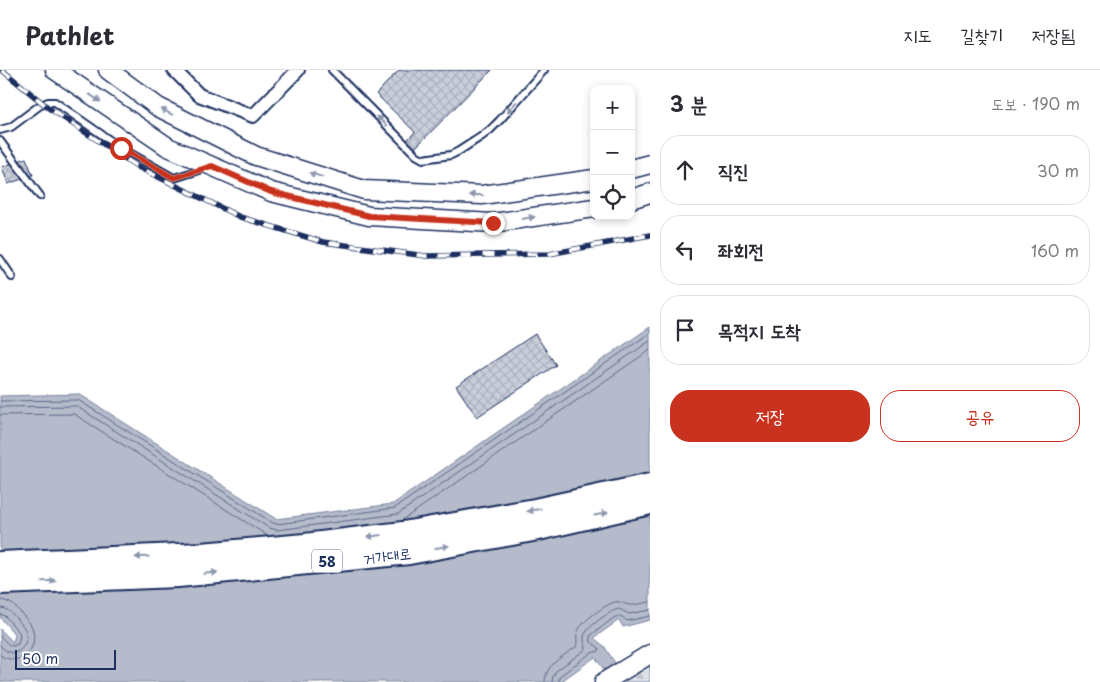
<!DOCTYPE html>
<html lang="ko">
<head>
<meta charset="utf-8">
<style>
	body { margin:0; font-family:"Playpen Sans","Poor Story",sans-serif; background:#f7f7f7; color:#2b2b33 }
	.controls { position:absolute; right:15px; top:15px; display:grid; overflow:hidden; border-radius:10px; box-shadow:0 2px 8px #0003 }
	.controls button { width:45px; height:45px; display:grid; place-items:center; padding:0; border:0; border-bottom:1px solid #e1e1e2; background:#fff; color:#2b2b33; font:25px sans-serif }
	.scale { position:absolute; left:15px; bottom:12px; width:101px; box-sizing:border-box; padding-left:5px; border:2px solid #1b2f5e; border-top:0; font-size:14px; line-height:18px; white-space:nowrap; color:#1b2f5e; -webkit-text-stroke:4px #fff; paint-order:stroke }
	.stop { position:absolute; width:15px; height:15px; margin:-11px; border:4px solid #c8321e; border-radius:50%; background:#fff }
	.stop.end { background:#c8321e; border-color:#fff; box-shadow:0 1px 5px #0008 }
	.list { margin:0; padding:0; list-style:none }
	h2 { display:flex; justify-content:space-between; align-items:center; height:65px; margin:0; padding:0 20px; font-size:21px }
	h2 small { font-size:16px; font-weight:400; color:#7c7c81 }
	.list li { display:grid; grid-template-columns:32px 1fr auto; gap:15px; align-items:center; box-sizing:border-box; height:70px; margin:0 10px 10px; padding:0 10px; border:1px solid #e1e1e2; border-radius:20px }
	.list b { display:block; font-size:19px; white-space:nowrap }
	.list em { font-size:16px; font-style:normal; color:#7c7c81 }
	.actions { display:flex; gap:10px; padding:15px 20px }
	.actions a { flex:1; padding:11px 0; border:1px solid #c8321e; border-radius:20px; text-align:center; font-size:18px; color:#c8321e }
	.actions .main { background:#c8321e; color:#fff }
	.icon { flex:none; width:28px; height:28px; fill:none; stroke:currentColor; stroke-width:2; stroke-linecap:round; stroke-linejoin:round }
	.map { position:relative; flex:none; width:650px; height:612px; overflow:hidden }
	header { display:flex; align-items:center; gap:30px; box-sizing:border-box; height:70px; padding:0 25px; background:#fff; border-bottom:1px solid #e1e1e2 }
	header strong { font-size:24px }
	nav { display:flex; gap:28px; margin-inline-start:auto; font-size:18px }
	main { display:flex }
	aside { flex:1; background:#fff }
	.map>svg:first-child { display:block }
	.forest { fill:url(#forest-firs); stroke:#7c88a2 }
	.water { fill:#b5bbca; stroke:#77839f }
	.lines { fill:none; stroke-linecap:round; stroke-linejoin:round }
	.shore { stroke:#596789; stroke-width:1 }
	.building { fill:url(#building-cross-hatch); stroke:#1b2f5e }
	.lane-casing { stroke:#1b2f5e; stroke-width:10 }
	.street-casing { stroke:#1b2f5e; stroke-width:16 }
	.secondary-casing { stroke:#1b2f5e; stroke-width:21 }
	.highway-casing { stroke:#1b2f5e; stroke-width:26 }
	.lane { stroke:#fff; stroke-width:6 }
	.street { stroke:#fff; stroke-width:12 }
	.secondary { stroke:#fff; stroke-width:18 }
	.highway { stroke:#fff; stroke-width:22 }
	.rail-casing { stroke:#1b2f5e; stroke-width:5.5 }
	.rail { stroke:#fff; stroke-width:4; stroke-dasharray:11; stroke-linecap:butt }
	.oneway { fill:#8d97ae }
	.route { stroke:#c8321e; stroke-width:6 }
	.labels { text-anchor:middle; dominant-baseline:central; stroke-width:5; stroke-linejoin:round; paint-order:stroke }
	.shield { fill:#fff; stroke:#5f6d8e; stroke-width:1 }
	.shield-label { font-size:14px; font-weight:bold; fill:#1b2f5e }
	.street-label { font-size:15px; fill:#1b2f5e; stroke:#fff }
</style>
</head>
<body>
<header>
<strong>Pathlet</strong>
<nav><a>지도</a><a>길찾기</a><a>저장됨</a></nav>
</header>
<main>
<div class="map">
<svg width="650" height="612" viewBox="0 0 650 612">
	<defs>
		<pattern id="forest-firs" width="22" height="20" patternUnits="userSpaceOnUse" patternTransform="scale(1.25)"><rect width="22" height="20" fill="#dee1e7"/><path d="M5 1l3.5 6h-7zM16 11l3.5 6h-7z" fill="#bec1c9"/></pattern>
		<pattern id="building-cross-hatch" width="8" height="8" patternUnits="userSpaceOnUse" patternTransform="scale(1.25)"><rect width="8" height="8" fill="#caceda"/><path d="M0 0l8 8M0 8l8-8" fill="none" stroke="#adb1be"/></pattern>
	</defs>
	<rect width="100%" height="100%" fill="#fff"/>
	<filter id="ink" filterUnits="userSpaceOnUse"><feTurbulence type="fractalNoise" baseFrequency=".02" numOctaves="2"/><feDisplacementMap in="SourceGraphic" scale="10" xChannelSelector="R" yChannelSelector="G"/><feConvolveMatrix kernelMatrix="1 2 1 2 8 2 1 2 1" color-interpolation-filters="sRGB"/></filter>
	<g filter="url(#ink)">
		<path class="forest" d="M650 589V612H611Z"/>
		<path class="water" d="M650 257V550L623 557 619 550 594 568 604 576 615 593 605 601 595 587 563 610 564 612H50V611L41 612H0V559L13 572 15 565 0 547V326L79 324 276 449 393 434Z"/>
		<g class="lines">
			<g class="shore">
				<path d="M0 331 78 330 273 453 277 454 395 438 650 263"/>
				<path d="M0 337 76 336 269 458 277 460 398 444 650 271"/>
				<path d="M0 345 74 344 268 466"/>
				<path d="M401 451 650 280"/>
				<path d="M0 530C11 531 16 537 22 544 26 549 32 554 33 561 38 581 19 598 0 585"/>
				<path d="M0 538C8 538 11 543 16 548 19 552 24 556 26 561 29 571 21 586 9 582 5 581 3 578 0 575"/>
				<path d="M0 544 5 546 19 562 20 566 18 574 13 576 9 575 0 566"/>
				<path d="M545 612C545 594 564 586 577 576 577 571 576 566 578 561 581 552 606 534 615 532 622 531 625 535 630 535 636 536 644 532 650 532"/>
				<path d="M552 612 553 606 556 601 586 579C586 575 583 571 584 567 585 558 611 540 619 539L629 544 650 540"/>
				<path d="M559 612V608L561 605 591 583 599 581V578L591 572 590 566 615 547 621 546 627 551 650 546"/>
			</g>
		</g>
		<g class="building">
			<path d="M399 0H492L415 78 407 70 415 62 376 24Z"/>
			<path d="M26 88 33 105 8 114 2 97Z"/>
			<path d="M535 264 556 295 477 347 456 316Z"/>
		</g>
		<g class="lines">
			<defs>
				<g id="lane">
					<path d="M332 0 416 85 423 89 451 85 459 81 482 66 490 60 500 50 544 0"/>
					<path d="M0 60 11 57 39 36 48 32H55L121 78 174 108 206 98"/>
					<path d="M0 71 40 126"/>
					<path d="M0 189 12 207"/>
				</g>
				<path id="street" d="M174 0 199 25 253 46 298 0"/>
				<g id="secondary">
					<path d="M55 0 168 77 271 122 369 146 493 153 594 138"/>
					<path d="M108 0 158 37 256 86 364 120 482 125 594 109"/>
					<path d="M631 99 650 94"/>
					<path d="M631 129 650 123"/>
					<path d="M604 612 650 584"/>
				</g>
				<g id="highway">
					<path d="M0 493 201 484 305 475 403 463 535 440 650 415"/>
					<path d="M0 513 178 506 409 483 538 459 650 433"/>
				</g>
			</defs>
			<use href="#lane" class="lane-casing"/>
			<use href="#street" class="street-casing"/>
			<use href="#secondary" class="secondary-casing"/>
			<use href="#highway" class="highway-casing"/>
			<use href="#lane" class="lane"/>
			<use href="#street" class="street"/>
			<use href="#secondary" class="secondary"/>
			<use href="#highway" class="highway"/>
			<defs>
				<path id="rail" d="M2 0 50 39 138 97 240 147 323 172 426 186 549 184 650 165"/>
			</defs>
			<use href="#rail" class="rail-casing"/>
			<use href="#rail" class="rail"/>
		</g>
		<defs><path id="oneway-solid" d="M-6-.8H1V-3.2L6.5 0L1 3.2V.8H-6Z" transform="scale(1.25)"/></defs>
		<g class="oneway">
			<use href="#oneway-solid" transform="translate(95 28) rotate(34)"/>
			<use href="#oneway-solid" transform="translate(512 37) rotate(131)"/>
			<use href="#oneway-solid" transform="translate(167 42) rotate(-154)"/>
			<use href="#oneway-solid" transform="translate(382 51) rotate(-135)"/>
			<use href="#oneway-solid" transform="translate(316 105) rotate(-163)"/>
			<use href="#oneway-solid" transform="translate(476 125) rotate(-179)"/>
			<use href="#oneway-solid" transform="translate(528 148) rotate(-9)"/>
			<use href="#oneway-solid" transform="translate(534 440) rotate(169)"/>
			<use href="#oneway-solid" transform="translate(601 444) rotate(-13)"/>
			<use href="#oneway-solid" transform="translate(374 466) rotate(173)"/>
			<use href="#oneway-solid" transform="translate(442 477) rotate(-10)"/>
			<use href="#oneway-solid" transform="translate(142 487) rotate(177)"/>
			<use href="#oneway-solid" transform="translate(211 503) rotate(-6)"/>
			<use href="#oneway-solid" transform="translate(49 511) rotate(-2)"/>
		</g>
	</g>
	<g class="lines" filter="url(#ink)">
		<path class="route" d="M121 78 174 108 212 96 271 122 369 146 493 153"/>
	</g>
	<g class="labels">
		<rect class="shield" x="312" y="479.5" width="30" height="23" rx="4"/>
		<g class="shield-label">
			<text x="327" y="491">58</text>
		</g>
		<g class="street-label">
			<text transform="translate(387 485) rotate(-7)">거가대로</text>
		</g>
	</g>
</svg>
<div class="controls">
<button>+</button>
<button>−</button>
<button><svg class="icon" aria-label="locate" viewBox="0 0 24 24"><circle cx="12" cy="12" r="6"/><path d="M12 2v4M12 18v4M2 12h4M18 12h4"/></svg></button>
</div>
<div class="scale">50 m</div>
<div class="stop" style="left:121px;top:78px"></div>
<div class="stop end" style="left:493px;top:153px"></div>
</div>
<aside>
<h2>3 분<small>도보 · 190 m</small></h2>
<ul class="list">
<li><svg class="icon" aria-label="ahead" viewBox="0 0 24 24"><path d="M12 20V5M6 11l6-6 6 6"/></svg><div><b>직진</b></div><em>30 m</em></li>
<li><svg class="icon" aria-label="left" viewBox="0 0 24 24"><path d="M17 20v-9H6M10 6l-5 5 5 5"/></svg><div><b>좌회전</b></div><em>160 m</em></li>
<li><svg class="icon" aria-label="arrive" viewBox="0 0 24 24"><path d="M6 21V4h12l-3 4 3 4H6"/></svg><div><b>목적지 도착</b></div></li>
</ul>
<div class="actions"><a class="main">저장</a><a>공유</a></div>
</aside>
</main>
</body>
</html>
